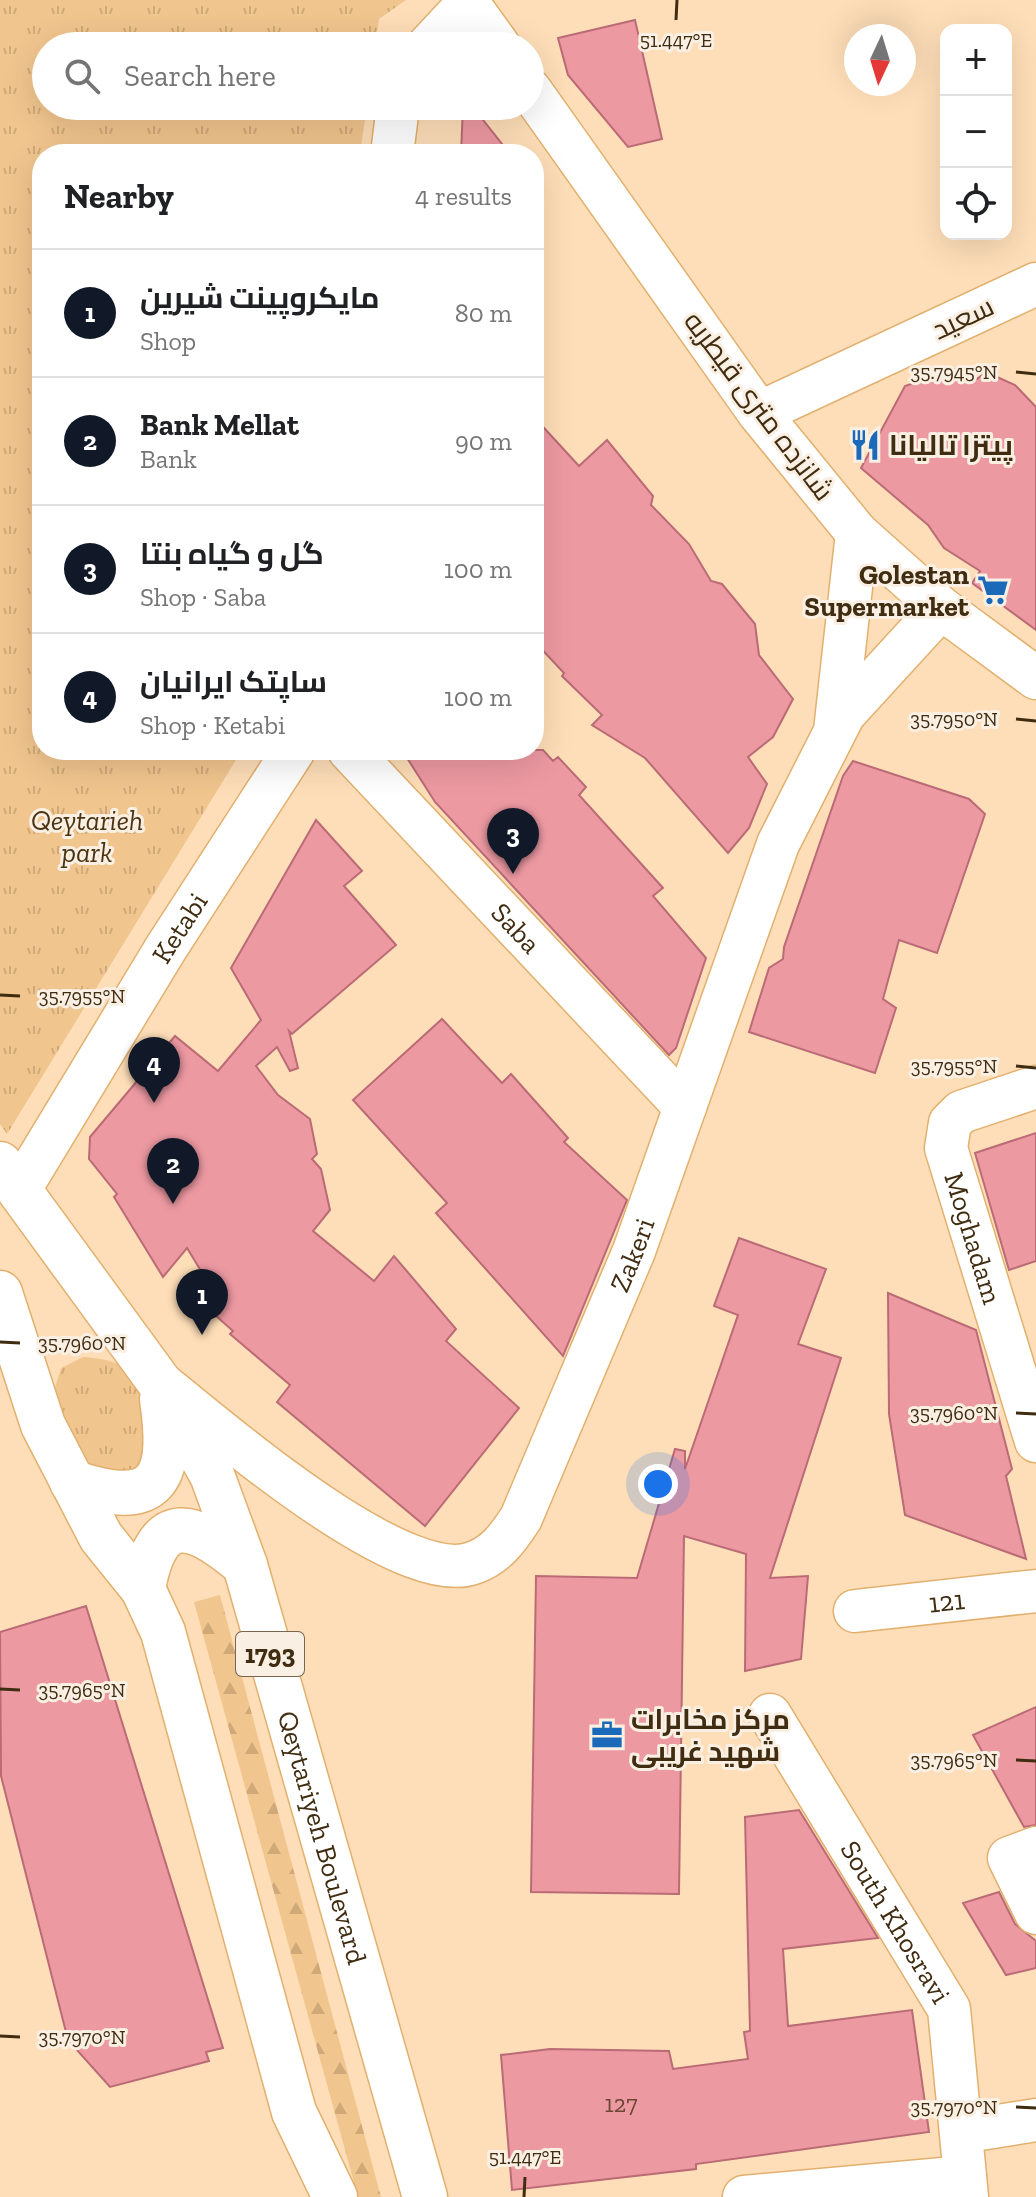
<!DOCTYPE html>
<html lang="en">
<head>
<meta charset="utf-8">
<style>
	body { margin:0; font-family:"Zilla Slab",Cairo,serif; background:#f2f2f2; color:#202124 }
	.controls { position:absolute; right:24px; top:24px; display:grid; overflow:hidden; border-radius:16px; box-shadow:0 8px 32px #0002 }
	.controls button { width:72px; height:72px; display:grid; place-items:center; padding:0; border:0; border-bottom:2px solid #e0e0e0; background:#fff; color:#202124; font:40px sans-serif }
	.compass { position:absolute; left:844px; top:24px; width:72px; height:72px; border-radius:50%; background:#fff; box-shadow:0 8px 32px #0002; rotate:184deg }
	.you { position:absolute; left:658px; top:1484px; width:28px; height:28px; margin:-20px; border:6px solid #fff; border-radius:50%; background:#1a73e8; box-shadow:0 0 0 12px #1a73e833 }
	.badge { display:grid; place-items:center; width:52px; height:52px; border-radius:50%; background:#111827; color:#fff; font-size:26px; font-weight:700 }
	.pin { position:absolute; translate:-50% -66px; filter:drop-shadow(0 2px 4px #0008) }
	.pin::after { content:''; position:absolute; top:42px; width:28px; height:24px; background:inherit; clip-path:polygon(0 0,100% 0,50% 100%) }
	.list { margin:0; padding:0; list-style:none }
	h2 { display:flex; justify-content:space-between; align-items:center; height:104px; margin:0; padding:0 32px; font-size:34px }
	h2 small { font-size:26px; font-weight:400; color:#757577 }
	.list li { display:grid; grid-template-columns:52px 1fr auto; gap:24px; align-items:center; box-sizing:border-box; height:128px; padding:0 32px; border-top:2px solid #e0e0e0 }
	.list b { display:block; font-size:30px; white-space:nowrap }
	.list p { margin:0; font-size:26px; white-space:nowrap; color:#757577 }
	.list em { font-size:26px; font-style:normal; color:#757577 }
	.icon { flex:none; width:44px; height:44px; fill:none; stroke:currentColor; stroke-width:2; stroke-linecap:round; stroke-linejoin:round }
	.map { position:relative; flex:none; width:1036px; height:2197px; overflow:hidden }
	.search { position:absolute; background:#fff; box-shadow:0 8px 32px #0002; left:32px; top:32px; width:512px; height:88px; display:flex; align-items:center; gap:20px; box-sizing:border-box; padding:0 28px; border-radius:44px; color:#757577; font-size:30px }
	.panel { position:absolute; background:#fff; box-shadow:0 8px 32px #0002; left:32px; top:144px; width:512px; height:616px; border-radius:32px }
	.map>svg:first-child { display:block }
	.grass { fill:url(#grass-tufts) }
	.forest { fill:url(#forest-firs) }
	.building { fill:#ed99a2; stroke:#ba6b75; stroke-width:2 }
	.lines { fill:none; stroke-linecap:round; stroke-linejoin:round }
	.street-casing { stroke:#e2b06e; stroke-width:45 }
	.primary-casing { stroke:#e2b06e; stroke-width:47 }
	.street { stroke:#fff; stroke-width:42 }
	.primary { stroke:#fff; stroke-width:44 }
	.ticks { fill:none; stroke:#402c10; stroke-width:3 }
	.labels { text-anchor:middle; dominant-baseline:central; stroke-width:6; stroke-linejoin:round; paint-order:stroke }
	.number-label { font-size:24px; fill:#6b4734 }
	.shield { fill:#faefe3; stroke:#78664f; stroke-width:2 }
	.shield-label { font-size:26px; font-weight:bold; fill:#402c10 }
	.street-label { font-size:28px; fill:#402c10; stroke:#faefe3 }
	.poi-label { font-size:28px; font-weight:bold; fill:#402c10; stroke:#faefe3; text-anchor:start }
	.park-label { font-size:28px; font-style:italic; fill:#4c3413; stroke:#faefe3 }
	.ticks-label { font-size:20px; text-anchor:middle; fill:#402c10; stroke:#faefe3; stroke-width:6; stroke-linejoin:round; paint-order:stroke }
</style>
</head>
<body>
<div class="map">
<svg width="1036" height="2197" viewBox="0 0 1036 2197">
	<defs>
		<pattern id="grass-tufts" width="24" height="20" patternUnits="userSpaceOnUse" patternTransform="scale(2)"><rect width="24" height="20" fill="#f1c58e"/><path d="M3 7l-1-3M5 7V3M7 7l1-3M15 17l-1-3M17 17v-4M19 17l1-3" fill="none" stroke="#d0a979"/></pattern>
		<pattern id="forest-firs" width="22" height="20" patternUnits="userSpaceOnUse" patternTransform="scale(2)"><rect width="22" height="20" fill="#f1c58e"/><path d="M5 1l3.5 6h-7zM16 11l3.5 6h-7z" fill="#d0a979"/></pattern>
	</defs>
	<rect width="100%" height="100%" fill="#fedeb8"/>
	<g class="grass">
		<path d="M0 0H406L379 19 375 46H46V106H367L360 154H42V750H242L7 1134 0 1124Z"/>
		<path d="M83 1357C165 1362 144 1412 144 1475L80 1468 53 1394 61 1368Z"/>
	</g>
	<path class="forest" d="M220 1595 381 2197H358L194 1602Z"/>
	<g class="building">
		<path d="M635 20 662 139 628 147 568 75 558 38Z"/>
		<path d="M463 106H472L510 154H461Z"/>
		<path d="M955 369 977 379 986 372 1015 385 1036 407V630L972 583 980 571 944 548 928 525 861 468 905 386Z"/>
		<path d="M534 417 579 466 607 440 653 496 651 505 689 544 711 581 722 584 755 624 759 655 793 699 773 737 748 757 767 784 749 828 728 853 645 758 592 725 602 715 562 676 564 673 534 641Z"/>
		<path d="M402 750H543L553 761 558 757 586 787 579 795 663 888 653 896 706 958 676 1048 669 1055 435 802Z"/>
		<path d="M853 761 969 799 985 814 937 953 899 940 883 999 896 1008 875 1073 749 1032 769 968 783 959 784 947 843 776Z"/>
		<path d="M316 820 362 871 344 886 396 945 292 1034 289 1031 298 1068 290 1071 277 1047 256 1066 278 1095 310 1119 317 1154 312 1159 321 1169 330 1210 313 1231 374 1281 394 1256 456 1329 446 1341 519 1408 425 1526 277 1402 290 1385 230 1334 233 1331 215 1315 220 1302 187 1248 163 1277 114 1197 117 1194 89 1159 90 1137 175 1036 218 1071 261 1020 231 968Z"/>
		<path d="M442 1019 502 1083 511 1074 568 1138 564 1142 627 1200 563 1356 436 1213 447 1203 353 1100Z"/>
		<path d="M1036 1133V1261L1009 1270 975 1153Z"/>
		<path d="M739 1238 826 1269 798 1344 841 1358 770 1578 808 1576 801 1659 745 1671 746 1554 684 1536 679 1894 531 1892 536 1576 637 1578 675 1449 685 1451V1469L738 1315 714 1306Z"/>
		<path d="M888 1293 976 1330 1012 1469 1006 1476 1026 1559 905 1515 889 1414Z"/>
		<path d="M86 1606 223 2048 206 2052 209 2061 110 2087 68 2040 1 1776 0 1632Z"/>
		<path d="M1036 1707V1825L1024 1827 973 1735Z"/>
		<path d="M799 1810 878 1938 783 1949 788 2026 912 2010 929 2132 696 2164V2169L512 2190 501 2055 550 2049 669 2051 673 2069 748 2059 744 2032 750 2031 745 1817Z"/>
		<path d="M999 1892 1015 1924 1036 1941V1968L1006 1975 963 1903Z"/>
	</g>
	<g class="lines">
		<defs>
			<g id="street">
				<path d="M468 3 499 46"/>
				<path d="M428 46 471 0"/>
				<path d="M530 90 759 413 857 533 941 608 1036 678"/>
				<path d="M392 154 398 106"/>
				<path d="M759 413 1036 284"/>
				<path d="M835 731 857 533"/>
				<path id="s1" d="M349 750 685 1107"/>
				<path id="s2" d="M1036 1087 961 1112 950 1123 946 1148 1036 1441"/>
				<path id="s3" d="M20 1189 166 948 294 750"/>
				<path id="s4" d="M162 1384C219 1429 402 1589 473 1563 496 1555 508 1538 521 1518L634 1251 778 844 844 714 941 608"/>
				<path id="s5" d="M855 1611 1036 1591"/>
				<path id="s6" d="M770 1715 949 2009 967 2197"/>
				<path d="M1036 1848 1009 1858 1036 1913"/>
				<path d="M961 2132 1036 2120"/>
				<path d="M744 2197 965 2177"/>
			</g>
			<g id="primary">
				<path id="s7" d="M0 1164 160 1383 212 1475 245 1565 425 2197"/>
				<path d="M0 1293 43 1425 101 1537 143 1589 163 1632 294 2112 335 2197"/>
				<path d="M72 1482C157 1511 174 1481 162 1399"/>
				<path d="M143 1589C157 1508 194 1522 245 1565"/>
			</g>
		</defs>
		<use href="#street" class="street-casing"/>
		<use href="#primary" class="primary-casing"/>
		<use href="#street" class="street"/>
		<use href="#primary" class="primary"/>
	</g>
	<path class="ticks" d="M676 20 677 0M1016 372 1036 374M1016 719 1036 721M0 995 20 996M1016 1066 1036 1068M0 1342 20 1343M1016 1413 1036 1414M0 1689 20 1690M1016 1760 1036 1761M0 2036 20 2037M1016 2107 1036 2108M524 2197 525 2177"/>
	<defs>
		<symbol id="restaurant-bare" viewBox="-9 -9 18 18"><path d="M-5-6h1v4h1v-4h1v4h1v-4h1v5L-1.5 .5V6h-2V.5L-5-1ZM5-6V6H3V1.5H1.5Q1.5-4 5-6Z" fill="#1a6ab9" stroke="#faefe3" stroke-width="2.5" paint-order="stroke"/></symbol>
		<symbol id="supermarket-bare" viewBox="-9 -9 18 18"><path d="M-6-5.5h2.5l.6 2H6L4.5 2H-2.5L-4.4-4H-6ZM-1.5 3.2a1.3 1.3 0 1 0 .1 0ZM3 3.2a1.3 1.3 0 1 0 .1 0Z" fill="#1a6ab9" stroke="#faefe3" stroke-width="2.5" paint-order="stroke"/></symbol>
		<symbol id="office-bare" viewBox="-9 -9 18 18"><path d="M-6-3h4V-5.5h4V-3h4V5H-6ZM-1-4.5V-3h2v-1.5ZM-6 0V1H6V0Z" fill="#1a6ab9" stroke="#faefe3" stroke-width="2.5" paint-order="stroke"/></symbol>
	</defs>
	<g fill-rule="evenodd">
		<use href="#restaurant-bare" x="843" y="423" width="44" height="44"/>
		<use href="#supermarket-bare" x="971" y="568" width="44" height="44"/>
		<use href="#office-bare" x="585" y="1713" width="44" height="44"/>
	</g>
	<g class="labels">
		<g class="number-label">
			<text x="621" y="2103">127</text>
		</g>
		<rect class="shield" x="236" y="1632" width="68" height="44" rx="6"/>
		<g class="shield-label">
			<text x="270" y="1654">1793</text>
		</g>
		<g class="street-label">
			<text transform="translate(963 318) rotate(-25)">سعید</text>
			<text transform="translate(759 406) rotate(53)">شانزده متری قیطریه</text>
			<text stroke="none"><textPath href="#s3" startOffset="306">Ketabi</textPath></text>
			<text stroke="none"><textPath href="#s1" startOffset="244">Saba</textPath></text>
			<text stroke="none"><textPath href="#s2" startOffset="214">Moghadam</textPath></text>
			<text stroke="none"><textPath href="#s4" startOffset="720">Zakeri</textPath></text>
			<text stroke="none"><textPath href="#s5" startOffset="92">121</textPath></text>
			<text stroke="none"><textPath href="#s7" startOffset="756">Qeytariyeh Boulevard</textPath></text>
			<text stroke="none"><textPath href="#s6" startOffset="242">South Khosravi</textPath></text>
		</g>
		<g class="poi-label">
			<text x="889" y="445">پیتزا تالیانا</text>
			<text x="969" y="574" text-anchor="end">Golestan<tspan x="969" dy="32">Supermarket</tspan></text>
			<text x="631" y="1719">مرکز مخابرات<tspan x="631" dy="32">شهید غریبی</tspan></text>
		</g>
		<g class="park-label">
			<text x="87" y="820">Qeytarieh<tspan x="87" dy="32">park</tspan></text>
		</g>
	</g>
	<g class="ticks-label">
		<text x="676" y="47">51.447°E</text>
		<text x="954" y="379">35.7945°N</text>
		<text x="954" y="726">35.7950°N</text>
		<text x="82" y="1003">35.7955°N</text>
		<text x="954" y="1073">35.7955°N</text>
		<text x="82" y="1350">35.7960°N</text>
		<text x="954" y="1420">35.7960°N</text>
		<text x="82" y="1697">35.7965°N</text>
		<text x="954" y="1767">35.7965°N</text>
		<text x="82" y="2044">35.7970°N</text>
		<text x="954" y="2114">35.7970°N</text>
		<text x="525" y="2164">51.447°E</text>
	</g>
</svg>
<div class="controls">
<button>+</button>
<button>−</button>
<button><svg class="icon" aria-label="locate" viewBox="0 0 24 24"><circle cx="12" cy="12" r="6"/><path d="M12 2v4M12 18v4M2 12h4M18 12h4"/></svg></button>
</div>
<svg class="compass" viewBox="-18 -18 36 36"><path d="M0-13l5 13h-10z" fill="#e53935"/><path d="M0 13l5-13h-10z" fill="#757577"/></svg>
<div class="you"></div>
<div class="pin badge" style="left:202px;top:1335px">1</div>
<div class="pin badge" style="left:173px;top:1204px">2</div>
<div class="pin badge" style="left:513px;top:874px">3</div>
<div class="pin badge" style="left:154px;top:1103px">4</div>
<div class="search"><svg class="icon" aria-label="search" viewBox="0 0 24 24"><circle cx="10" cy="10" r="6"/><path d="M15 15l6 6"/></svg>Search here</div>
<section class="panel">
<h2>Nearby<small>4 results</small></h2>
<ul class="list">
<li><span class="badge">1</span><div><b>مایکروپینت شیرین</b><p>Shop</p></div><em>80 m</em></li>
<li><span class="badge">2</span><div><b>Bank Mellat</b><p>Bank</p></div><em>90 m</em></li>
<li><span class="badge">3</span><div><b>گل و گیاه بنتا</b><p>Shop · Saba</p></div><em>100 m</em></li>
<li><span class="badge">4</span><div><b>ساپتک ایرانیان</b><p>Shop · Ketabi</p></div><em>100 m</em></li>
</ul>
</section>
</div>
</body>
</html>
